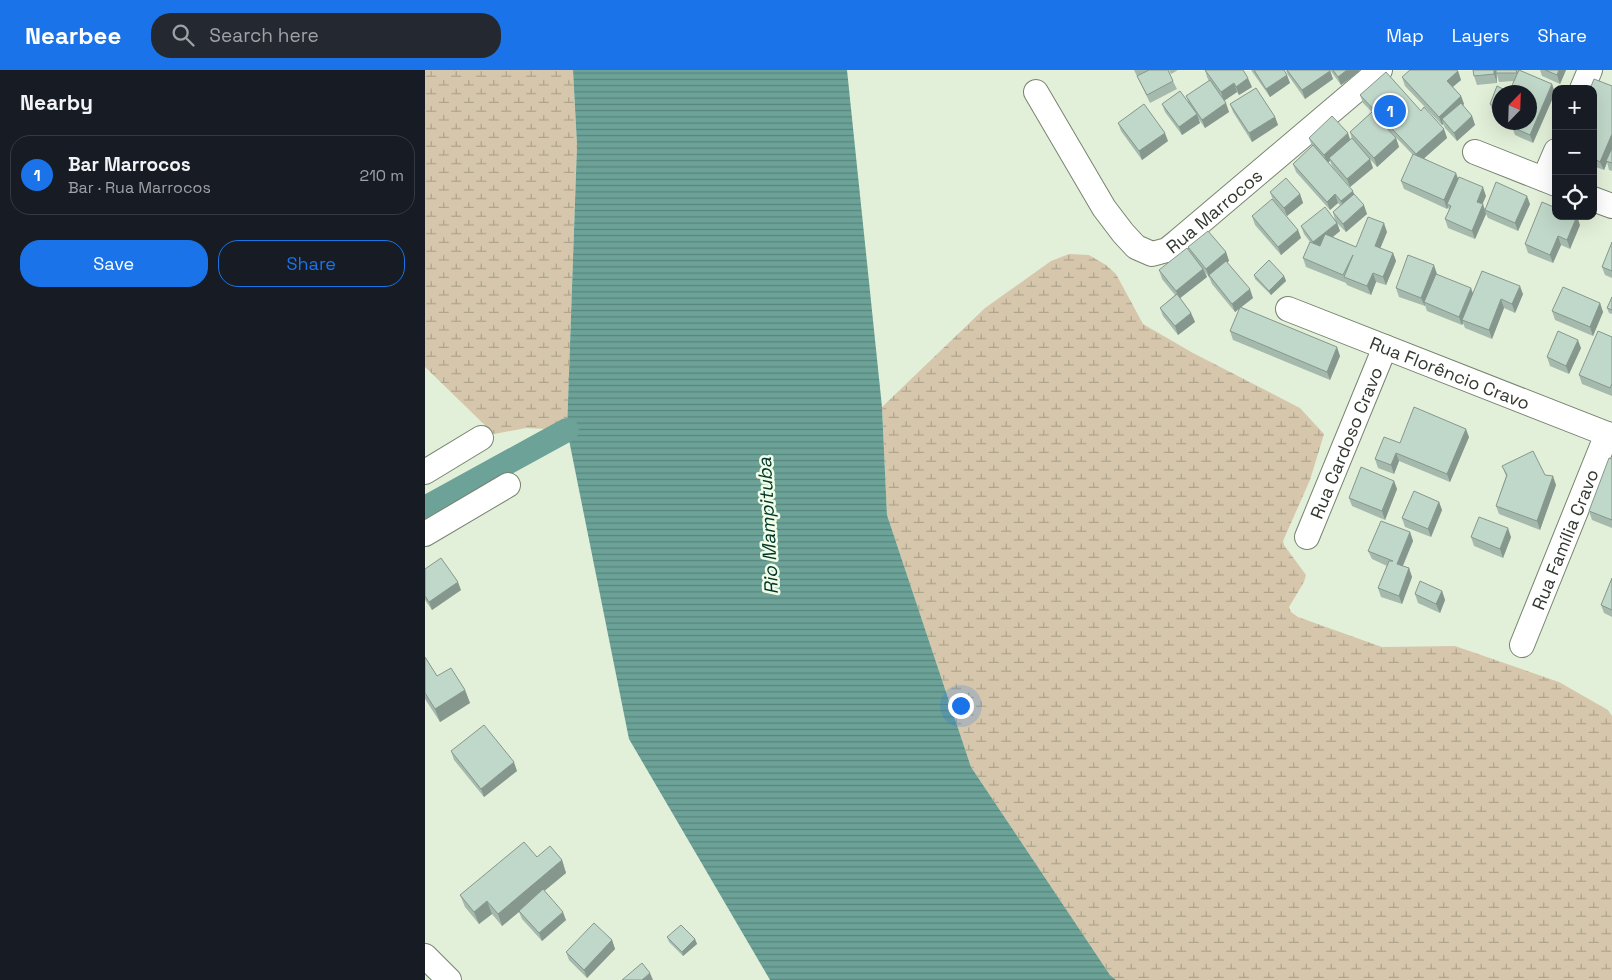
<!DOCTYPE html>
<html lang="en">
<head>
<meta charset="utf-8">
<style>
	body { margin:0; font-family:"Space Grotesk",sans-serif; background:#242831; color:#f1f3f6 }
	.controls { position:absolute; right:15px; top:15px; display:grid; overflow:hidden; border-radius:10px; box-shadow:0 5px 20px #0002 }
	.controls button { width:45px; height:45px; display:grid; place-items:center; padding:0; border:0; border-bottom:1px solid #363941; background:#171b24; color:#f1f3f6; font:25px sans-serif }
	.compass { position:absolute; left:1067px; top:15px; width:45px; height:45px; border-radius:50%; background:#171b24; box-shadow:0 5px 20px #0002; rotate:23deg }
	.you { position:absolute; left:535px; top:635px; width:18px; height:18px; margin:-12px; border:4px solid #fff; border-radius:50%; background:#1a73e8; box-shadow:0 0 0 8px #1a73e833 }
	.badge { display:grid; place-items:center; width:32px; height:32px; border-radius:50%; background:#1a73e8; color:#fff; font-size:16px; font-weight:700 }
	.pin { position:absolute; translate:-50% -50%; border:2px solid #fff; box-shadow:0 1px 5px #0006 }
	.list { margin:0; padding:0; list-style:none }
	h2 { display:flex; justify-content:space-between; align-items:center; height:65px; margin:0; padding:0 20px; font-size:21px }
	h2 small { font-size:16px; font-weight:400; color:#9ea1a6 }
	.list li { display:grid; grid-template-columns:32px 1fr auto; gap:15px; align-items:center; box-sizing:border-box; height:80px; margin:0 10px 10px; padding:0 10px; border:1px solid #363941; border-radius:20px }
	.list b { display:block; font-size:19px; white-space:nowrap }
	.list p { margin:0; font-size:16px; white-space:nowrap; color:#9ea1a6 }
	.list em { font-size:16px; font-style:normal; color:#9ea1a6 }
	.actions { display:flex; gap:10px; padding:15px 20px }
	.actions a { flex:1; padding:11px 0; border:1px solid #1a73e8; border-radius:20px; text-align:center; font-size:18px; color:#1a73e8 }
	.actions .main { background:#1a73e8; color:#fff }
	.icon { flex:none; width:28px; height:28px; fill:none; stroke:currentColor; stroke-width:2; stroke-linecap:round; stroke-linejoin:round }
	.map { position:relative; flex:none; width:1187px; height:910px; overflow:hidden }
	header { display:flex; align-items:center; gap:30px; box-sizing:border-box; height:70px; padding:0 25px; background:#1a73e8; color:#fff }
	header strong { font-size:24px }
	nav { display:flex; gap:28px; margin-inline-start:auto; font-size:18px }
	.search { width:350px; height:45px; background:#242831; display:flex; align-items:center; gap:12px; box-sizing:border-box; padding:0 18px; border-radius:20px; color:#9ea1a6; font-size:19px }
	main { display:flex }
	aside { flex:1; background:#171b24 }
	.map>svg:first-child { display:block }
	.wetland { fill:url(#wetland-marsh) }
	.water { fill:url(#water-rules) }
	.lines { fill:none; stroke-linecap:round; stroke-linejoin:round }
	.canal { stroke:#6ca298; stroke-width:24 }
	.minor-casing { stroke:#77836f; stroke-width:26 }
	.minor { stroke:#fff; stroke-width:24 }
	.wall { fill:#a5baad }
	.shaded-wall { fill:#86978d }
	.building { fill:#c0d8c9; stroke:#86978d }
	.labels { text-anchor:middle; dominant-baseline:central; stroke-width:5; stroke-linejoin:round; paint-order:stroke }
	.street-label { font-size:18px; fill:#33382f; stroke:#f0fee6 }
	.water-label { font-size:19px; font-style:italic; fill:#00342d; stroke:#f0fee6 }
</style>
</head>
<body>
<header>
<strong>Nearbee</strong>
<div class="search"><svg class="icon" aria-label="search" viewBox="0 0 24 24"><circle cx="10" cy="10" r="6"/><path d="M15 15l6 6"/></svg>Search here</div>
<nav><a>Map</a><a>Layers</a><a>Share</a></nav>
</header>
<main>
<aside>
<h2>Nearby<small></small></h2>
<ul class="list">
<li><span class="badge">1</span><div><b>Bar Marrocos</b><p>Bar · Rua Marrocos</p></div><em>210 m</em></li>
</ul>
<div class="actions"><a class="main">Save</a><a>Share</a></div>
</aside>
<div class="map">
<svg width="1187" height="910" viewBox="0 0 1187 910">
	<defs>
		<pattern id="wetland-marsh" width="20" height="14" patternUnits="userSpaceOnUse" patternTransform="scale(1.25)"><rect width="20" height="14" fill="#d6c7ac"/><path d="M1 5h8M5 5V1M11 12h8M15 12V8" fill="none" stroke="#aea38c"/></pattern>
		<pattern id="water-rules" width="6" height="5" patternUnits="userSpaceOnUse" patternTransform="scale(1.25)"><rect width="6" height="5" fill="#6ca298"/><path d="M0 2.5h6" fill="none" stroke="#59857c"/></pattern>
	</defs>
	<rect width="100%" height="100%" fill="#e3f0d9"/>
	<g class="wetland">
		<path d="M0 0H148L152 75 142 360 101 358 69 364 0 297Z"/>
		<path d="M644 184 664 185 681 195 691 204 718 254 768 283 875 338 899 364 885 410 858 471 859 475 881 505 879 512 864 537 866 542 873 547 957 577 1030 576 1134 612 1183 640 1187 646V910H691L685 905 546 697 462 445 457 337 560 238 626 191Z"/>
	</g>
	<path class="water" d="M148 0H422L457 337 462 445 546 697 685 905 691 910H345L204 669 142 360 152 75Z"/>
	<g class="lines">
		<path class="canal" d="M0 438 142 360"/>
		<defs>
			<g id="minor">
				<path d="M1157 19 1165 0"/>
				<path id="s1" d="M611 22 679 138 698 163 711 177 727 184 742 180 752 172 955 0"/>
				<path d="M1050 82 1131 114"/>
				<path d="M1119 109 1131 81"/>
				<path d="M1168 129 1187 136"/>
				<path id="s2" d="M863 239 1187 366"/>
				<path d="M0 402 56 368"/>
				<path d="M0 464 83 415"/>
				<path id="s3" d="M882 467 960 277"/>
				<path id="s4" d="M1097 575 1182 364"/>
				<path d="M0 886 24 910"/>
			</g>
		</defs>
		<use href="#minor" class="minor-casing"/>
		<use href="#minor" class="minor"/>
	</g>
	<g class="wall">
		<path d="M709 0H743L748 11 752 19 725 33Z"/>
		<path d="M744 0H753L746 4Z"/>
		<path d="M780 0 827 17 814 25 812 22 799 30 804 42 780 58 773 48 775 53 757 65 740 42 737 34 764 33 761 26 784 11 782 7Z"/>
		<path d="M826 0H859L865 13 845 27Z"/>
		<path d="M861 0H905L908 9 880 29 863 5Z"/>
		<path d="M905 0H934V2L916 15Z"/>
		<path d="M1048 0H1094L1127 14 1130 23 1108 73 1090 65 1087 57 1088 52H1104V22H1074V46L1068 43 1065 34 1072 16 1084 22 1089 11 1074 12 1072 5V13L1052 15 1049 6Z"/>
		<path d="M1115 0H1141L1135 14 1117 6Z"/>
		<path d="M1033 1 1036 10 1028 17 1036 26 1039 34 1038 36 1047 46 1050 55 1032 71 1020 58 1018 54 1017 55 980 16 977 7Z"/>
		<path d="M1187 16V101L1184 100 1182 92 1179 100 1168 96V19Z"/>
		<path d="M935 25 996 41 1019 59 1022 68 999 88 1033 108 1061 126 1057 134 1060 139 1105 134 1093 161 1063 148 1061 144 1050 169 1023 158 1020 149 1024 140 1023 137 1022 139 979 119 976 111 988 85 959 55 971 68 974 77 952 97 944 88 948 98 925 117 907 96 905 91 903 92 929 124 942 144 921 162 912 153 915 161 908 167 931 177 962 162 955 178 968 183 971 191 961 215 951 212 946 225 922 215 921 213 881 197 878 188 885 172 879 164 876 156 910 150 908 142 915 135 913 133 905 140 871 102 868 94 887 76 884 68 927 69 925 62 947 42 938 33Z"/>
		<path d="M805 34 850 47 853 55 827 72 808 42Z"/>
		<path d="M693 53 743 71 717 90 696 61Z"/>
		<path d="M845 122 875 124 878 133 862 146 848 130Z"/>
		<path d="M827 146 873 160 876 168 856 185 830 155Z"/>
		<path d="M1155 155 1145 179 1136 175 1128 193 1103 183 1100 174Z"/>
		<path d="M1187 172V208L1180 205 1177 197Z"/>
		<path d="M763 177 801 182 804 191 802 192 828 228 816 237 915 286 905 310 808 270 805 261 815 238 810 242 787 214 784 207 780 202 782 207 755 228 766 243 770 252 753 265 738 246 735 238 750 225 737 209 734 200 765 182Z"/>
		<path d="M1012 204 1048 223 1098 224 1090 243 1079 238 1067 269 1040 258 1038 253 1037 255 1002 241 1000 235V236L974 227 971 218Z"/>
		<path d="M829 205 859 206 861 211 846 225 830 209Z"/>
		<path d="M1187 227V244L1184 243 1182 238Z"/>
		<path d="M1175 233 1178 242 1168 266 1130 250 1127 241Z"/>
		<path d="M1187 267V326L1157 314 1154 305Z"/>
		<path d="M1156 278 1144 304 1125 296 1122 287Z"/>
		<path d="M1044 367 1025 412 974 391 969 404 953 398 950 389 975 373Z"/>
		<path d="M1187 389V458L1167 450 1164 441Z"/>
		<path d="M1077 396 1120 405 1131 415 1115 460 1074 444 1071 436 1081 406Z"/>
		<path d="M969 411 972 419 960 450 927 436 924 428Z"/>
		<path d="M1014 432 1017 440 1006 467 980 457 977 448Z"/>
		<path d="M985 462 988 471 978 496 984 498 987 507 977 534 956 527 953 518 962 496 947 489 943 481Z"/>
		<path d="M1046 467H1086L1078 488 1049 476Z"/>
		<path d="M0 499 36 520 7 540 0 530Z"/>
		<path d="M1187 508V547L1179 543 1176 535Z"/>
		<path d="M1017 521 1020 530 1015 543 993 533 990 524Z"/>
		<path d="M0 587 12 606 40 620 45 633 15 652 0 629Z"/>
		<path d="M26 681 92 701 59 727 29 690Z"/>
		<path d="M112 787 137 790 141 803 119 821 141 850 117 871 97 849 94 842 77 856 67 844 54 854 40 837 35 825Z"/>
		<path d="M242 867 270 869 272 874 258 886 244 872Z"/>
		<path d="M187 870 190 879 162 908 144 890 141 882Z"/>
	</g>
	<g class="shaded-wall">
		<path d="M922 0H934V2L916 15 913 7Z"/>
		<path d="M1069 0H1071L1072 13 1069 4Z"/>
		<path d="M1134 0H1141L1135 14 1132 5Z"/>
		<path d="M905 1 908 9 880 29 877 20Z"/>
		<path d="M1033 1 1036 10 1025 19 1022 11Z"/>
		<path d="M862 5 865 13 845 27 841 19Z"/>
		<path d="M823 8 827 17 814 25 811 17Z"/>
		<path d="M809 13 812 22 799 31 796 22Z"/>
		<path d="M1127 14 1130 23 1108 73 1105 65Z"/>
		<path d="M1036 26 1039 34 1020 52 1017 49 1018 54 1017 55 1014 47Z"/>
		<path d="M801 33 804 42 780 58 777 50Z"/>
		<path d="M772 44 775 53 757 65 754 57Z"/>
		<path d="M1047 46 1050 55 1032 71 1029 63Z"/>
		<path d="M850 47 853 55 827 72 824 63Z"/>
		<path d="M1019 59 1022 68 995 92 991 84Z"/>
		<path d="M740 63 743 71 717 90 714 81Z"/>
		<path d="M923 63 926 72 904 88 905 91 902 93 899 85Z"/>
		<path d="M1187 64V80L1179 100 1175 92Z"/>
		<path d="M971 68 974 77 952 97 949 88Z"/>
		<path d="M945 89 948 98 925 117 922 109Z"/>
		<path d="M1031 103 1034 111 1022 134 1023 137 1022 139 1019 130Z"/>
		<path d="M1058 117 1061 126 1055 140 1052 132Z"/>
		<path d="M928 121 931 129 919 140 916 131Z"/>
		<path d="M875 124 878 133 862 146 859 138Z"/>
		<path d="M910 124 913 133 905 140 902 132Z"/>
		<path d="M1102 126 1105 134 1093 161 1090 153Z"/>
		<path d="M1058 134 1061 144 1050 169 1047 161Z"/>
		<path d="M939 135 942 144 921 162 918 154Z"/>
		<path d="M1152 146 1155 155 1145 179 1142 170Z"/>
		<path d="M912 153 915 161 891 180 888 172Z"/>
		<path d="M959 153 962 162 953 184 950 176Z"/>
		<path d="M873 160 876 168 856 185 853 177Z"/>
		<path d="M1133 166 1136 175 1128 193 1125 185Z"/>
		<path d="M801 182 804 191 784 207 781 199Z"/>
		<path d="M968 183 971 191 961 215 958 207Z"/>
		<path d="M1009 195 1012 204 1001 233 999 232 1000 235V236L996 228Z"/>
		<path d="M778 199 782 207 754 229 751 221Z"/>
		<path d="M948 203 951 212 946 225 942 216Z"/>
		<path d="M859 206 861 211 846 225 844 221Z"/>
		<path d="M1095 216 1098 224 1090 243 1087 234Z"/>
		<path d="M1046 218 1049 226 1037 250 1038 253 1037 255 1034 247Z"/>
		<path d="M825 219 828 228 810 242 807 234Z"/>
		<path d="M1076 229 1079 238 1067 269 1064 260Z"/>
		<path d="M1175 233 1178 242 1168 266 1165 257Z"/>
		<path d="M766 243 770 252 753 265 750 256Z"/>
		<path d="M1153 270 1156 278 1144 304 1141 296Z"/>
		<path d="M912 277 915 286 905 310 902 302Z"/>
		<path d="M1041 359 1044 367 1025 412 1022 404Z"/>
		<path d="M971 383 974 391 969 404 966 395Z"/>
		<path d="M1128 406 1131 415 1115 460 1112 451Z"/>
		<path d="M969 411 972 419 960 450 957 441Z"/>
		<path d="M1014 432 1017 440 1006 467 1003 459Z"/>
		<path d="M1083 458 1086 467 1078 488 1075 479Z"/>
		<path d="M985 462 988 471 975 502 972 494Z"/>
		<path d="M984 498 987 507 977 534 974 526Z"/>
		<path d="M33 512 36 520 7 540 4 532Z"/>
		<path d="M1017 521 1020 530 1015 543 1011 534Z"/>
		<path d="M40 620 45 633 15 652 10 639Z"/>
		<path d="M89 692 92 701 59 727 56 719Z"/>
		<path d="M137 790 141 803 77 856 73 844Z"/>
		<path d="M62 831 67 844 54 854 49 842Z"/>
		<path d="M138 842 141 850 117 871 114 863Z"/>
		<path d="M270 869 272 874 258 886 257 882Z"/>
		<path d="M187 870 190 879 162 908 159 900Z"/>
		<path d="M225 903 228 910H217Z"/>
	</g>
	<g class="building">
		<path d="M724 0H743L748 11 722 25 712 6Z"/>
		<path d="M780 0H818L823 8 811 17 809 13 796 22Z"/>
		<path d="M829 0H859L862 5 841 19Z"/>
		<path d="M862 0H905V1L877 20Z"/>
		<path d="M908 0H922L913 7Z"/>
		<path d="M985 0H1031L1033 1 1022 11 1036 26 1014 47 977 7Z"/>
		<path d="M1048 0H1069V4L1049 6Z"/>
		<path d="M1071 0H1091L1092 3H1071Z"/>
		<path d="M1094 0 1127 14 1105 65 1087 57 1088 52H1104V22H1074V39L1065 34 1072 16 1084 22Z"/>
		<path d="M1120 0H1134L1132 5Z"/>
		<path d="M961 2 996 41 999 37 1019 59 991 84 935 25Z"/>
		<path d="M1169 9 1187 16V64L1175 92 1168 88V19H1165Z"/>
		<path d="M785 10 801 33 777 50 761 26Z"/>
		<path d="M831 18 850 47 824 63 805 34Z"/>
		<path d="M755 21 772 44 754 57 737 34Z"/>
		<path d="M1036 33 1047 46 1029 63 1017 49Z"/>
		<path d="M719 34 740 63 714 81 693 53Z"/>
		<path d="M947 42 971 68 949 88 925 62Z"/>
		<path d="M907 46 923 63 899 85 884 68Z"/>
		<path d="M927 68 945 89 922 109 904 88Z"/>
		<path d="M888 75 928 121 916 131 910 124 902 132 868 94Z"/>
		<path d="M1187 78V93L1181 91Z"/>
		<path d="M988 84 1031 103 1019 130 976 111Z"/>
		<path d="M1034 107 1058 117 1052 132 1058 134 1047 161 1020 149 1026 136 1022 134Z"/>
		<path d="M861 108 875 124 859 138 845 122Z"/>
		<path d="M1071 112 1102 126 1090 153 1060 140Z"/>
		<path d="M929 124 939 135 918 154 908 142Z"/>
		<path d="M847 129 873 160 853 177 827 146Z"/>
		<path d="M1117 132 1131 138V146H1152L1142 170 1133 166 1125 185 1100 174Z"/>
		<path d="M900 137 912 153 888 172 876 156Z"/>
		<path d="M943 147 959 153 950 176 968 183 958 207 948 203 942 216 919 207 928 185 918 205 878 188 885 172 895 176 900 164 931 177Z"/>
		<path d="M783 161 801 182 781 199 763 177Z"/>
		<path d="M1187 172V201L1177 197Z"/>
		<path d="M762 178 778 199 751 221 734 200Z"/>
		<path d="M983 185 1009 195 996 228 971 218Z"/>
		<path d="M844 190 859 206 844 221 829 205Z"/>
		<path d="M801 191 825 219 807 234 784 205Z"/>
		<path d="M1057 201 1095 216 1087 234 1076 229 1064 260 1037 250Z"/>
		<path d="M1011 204 1046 218 1034 247 999 232Z"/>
		<path d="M1138 217 1175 233 1165 257 1127 241Z"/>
		<path d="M752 224 766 243 750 256 735 238Z"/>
		<path d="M1187 227V240L1182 238Z"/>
		<path d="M815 237 912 277 902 302 805 261Z"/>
		<path d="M1133 261 1153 270 1141 296 1122 287Z"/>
		<path d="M1173 261 1187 267V314L1185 318 1154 305Z"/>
		<path d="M989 337 1041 359 1022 404 971 383 966 395 950 389 959 367 975 373Z"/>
		<path d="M1108 381 1120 405 1128 406 1112 451 1071 436 1082 405 1077 396Z"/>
		<path d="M1184 388 1187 389V450L1164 441Z"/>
		<path d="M936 397 969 411 957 441 924 428Z"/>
		<path d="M989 421 1014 432 1003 459 977 448Z"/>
		<path d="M1054 447 1083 458 1075 479 1046 467Z"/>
		<path d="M956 451 985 462 972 494 984 498 974 526 953 518 964 491H968L943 481Z"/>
		<path d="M16 488 33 512 4 532 0 526V499Z"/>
		<path d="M1187 508V540L1176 535Z"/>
		<path d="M995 511 1017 521 1011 534 990 524Z"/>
		<path d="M0 587 12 606 26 598 40 620 10 639 0 623Z"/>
		<path d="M59 655 89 692 56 719 26 681Z"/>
		<path d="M99 772 112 787 125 776 137 790 73 844 62 831 49 842 35 825Z"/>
		<path d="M118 819 138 842 114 863 94 841Z"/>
		<path d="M169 853 187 870 159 900 141 882Z"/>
		<path d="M256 855 270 869 257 882 242 867Z"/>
		<path d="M217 893 225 903 217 910H197Z"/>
	</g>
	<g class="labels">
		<g class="street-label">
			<text stroke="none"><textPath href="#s1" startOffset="279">Rua Marrocos</textPath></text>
			<text stroke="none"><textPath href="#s2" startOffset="174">Rua Florêncio Cravo</textPath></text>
			<text stroke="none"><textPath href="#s3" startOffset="102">Rua Cardoso Cravo</textPath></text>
			<text stroke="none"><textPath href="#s4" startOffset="114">Rua Família Cravo</textPath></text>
		</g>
		<g class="water-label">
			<text transform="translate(343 456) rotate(-93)">Rio Mampituba</text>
		</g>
	</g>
</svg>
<div class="controls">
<button>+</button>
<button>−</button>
<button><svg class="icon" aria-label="locate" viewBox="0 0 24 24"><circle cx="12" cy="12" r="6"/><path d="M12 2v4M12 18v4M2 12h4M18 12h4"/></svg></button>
</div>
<svg class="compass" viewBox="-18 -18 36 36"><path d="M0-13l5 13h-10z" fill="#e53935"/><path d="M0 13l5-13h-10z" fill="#9ea1a6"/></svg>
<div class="you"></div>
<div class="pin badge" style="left:965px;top:41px">1</div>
</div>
</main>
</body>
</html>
